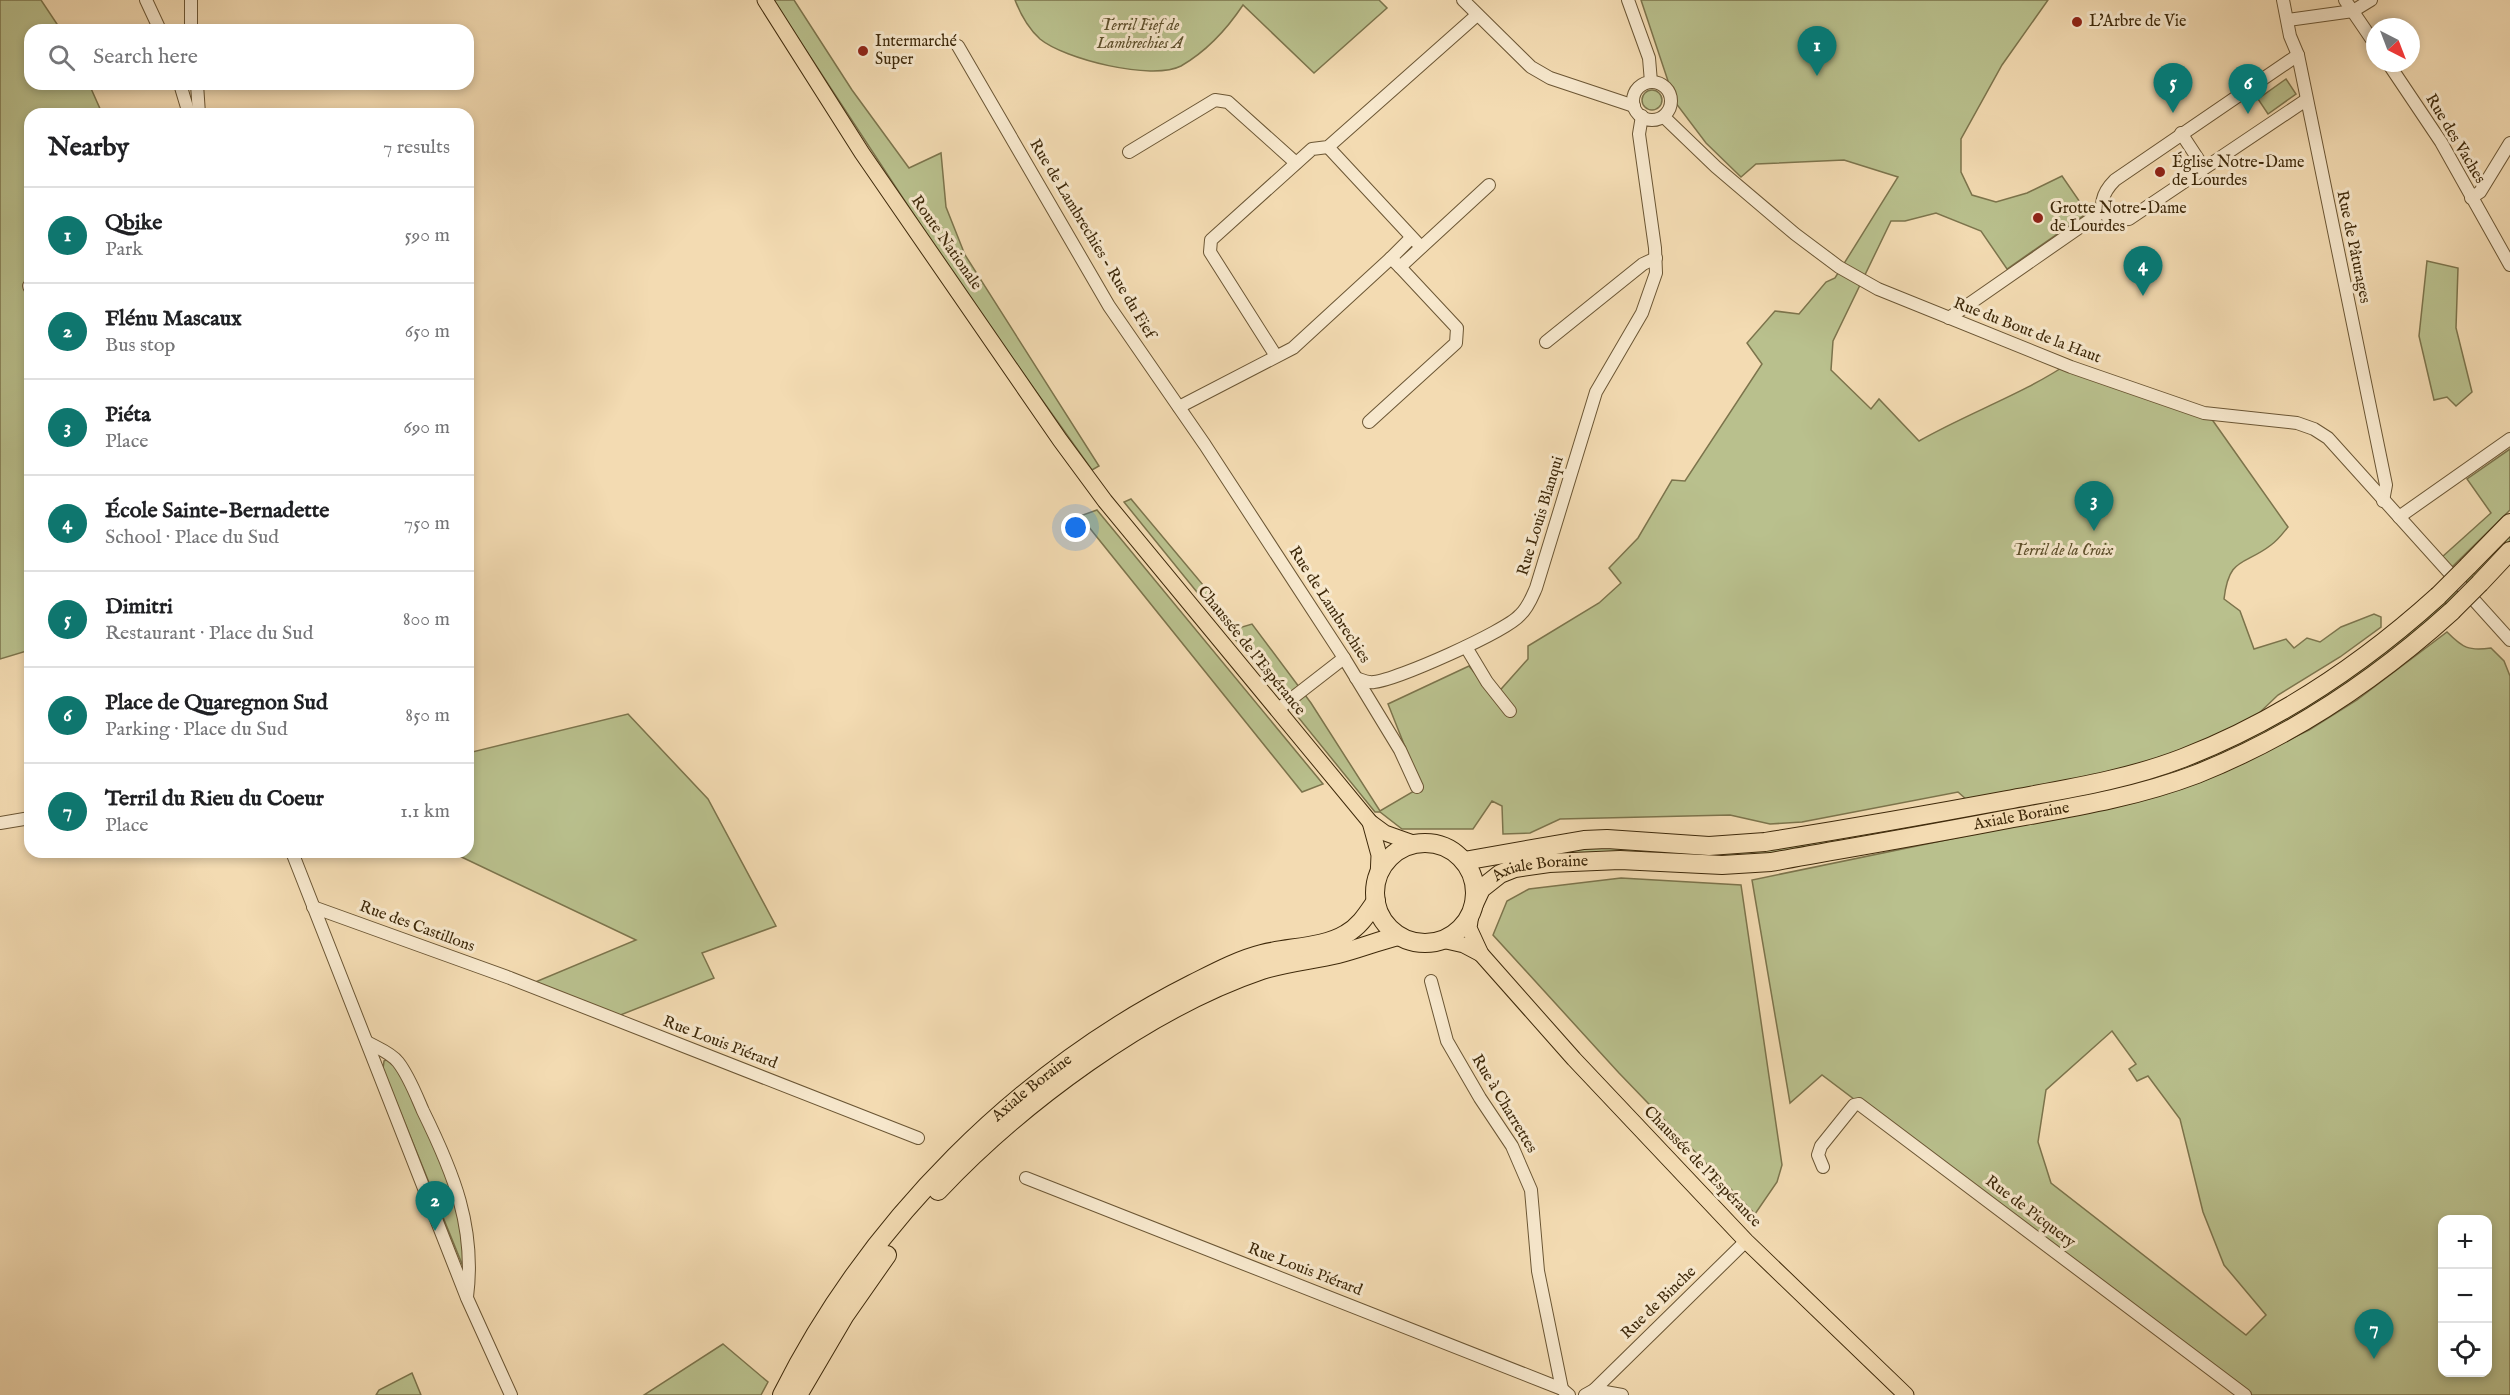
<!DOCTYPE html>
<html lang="en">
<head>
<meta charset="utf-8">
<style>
	body { margin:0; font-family:"IM FELL English",serif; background:#f2f2f2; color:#202124 }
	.controls { position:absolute; right:18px; bottom:18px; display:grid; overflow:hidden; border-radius:12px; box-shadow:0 3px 9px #0003 }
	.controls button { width:54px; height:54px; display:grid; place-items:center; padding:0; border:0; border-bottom:2px solid #e0e0e0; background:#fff; color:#202124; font:30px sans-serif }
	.compass { position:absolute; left:2366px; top:18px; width:54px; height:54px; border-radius:50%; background:#fff; box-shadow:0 3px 9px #0003; rotate:138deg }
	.you { position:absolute; left:1076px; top:528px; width:21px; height:21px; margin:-15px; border:4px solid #fff; border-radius:50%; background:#1a73e8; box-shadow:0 0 0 9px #1a73e833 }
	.badge { display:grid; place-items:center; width:39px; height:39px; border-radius:50%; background:#0f766e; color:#fff; font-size:20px; font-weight:700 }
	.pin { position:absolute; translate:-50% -50px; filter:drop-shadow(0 2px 3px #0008) }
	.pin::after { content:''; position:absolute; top:32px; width:21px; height:18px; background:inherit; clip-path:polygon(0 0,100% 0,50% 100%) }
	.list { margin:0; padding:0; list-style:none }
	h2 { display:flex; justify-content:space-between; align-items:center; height:78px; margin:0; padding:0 24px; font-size:26px }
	h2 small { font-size:20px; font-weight:400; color:#757577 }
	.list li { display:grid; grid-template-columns:39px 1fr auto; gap:18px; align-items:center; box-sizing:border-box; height:96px; padding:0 24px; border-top:2px solid #e0e0e0 }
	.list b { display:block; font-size:22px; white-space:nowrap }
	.list p { margin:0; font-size:20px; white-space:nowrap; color:#757577 }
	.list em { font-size:20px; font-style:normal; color:#757577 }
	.icon { flex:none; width:33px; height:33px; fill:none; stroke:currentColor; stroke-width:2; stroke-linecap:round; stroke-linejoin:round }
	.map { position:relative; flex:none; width:2510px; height:1395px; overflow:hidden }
	.search { position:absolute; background:#fff; box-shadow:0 3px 9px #0003; left:24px; top:24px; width:450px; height:66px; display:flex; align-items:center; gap:15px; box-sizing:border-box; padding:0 21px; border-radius:18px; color:#757577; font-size:22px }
	.panel { position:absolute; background:#fff; box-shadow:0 3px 9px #0003; left:24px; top:108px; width:450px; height:750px; border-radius:18px }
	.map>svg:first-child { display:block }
	.green { fill:#b9c08d; stroke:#7c744c; stroke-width:1.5; fill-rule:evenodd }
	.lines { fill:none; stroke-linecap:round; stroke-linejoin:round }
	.minor-casing { stroke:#6b5634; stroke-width:14 }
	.major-casing { stroke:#3e290a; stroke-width:17 }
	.highway-casing { stroke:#3e290a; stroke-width:20 }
	.minor { stroke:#f7e8cd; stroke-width:12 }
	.major { stroke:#f3dbb2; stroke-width:15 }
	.highway { stroke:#f3dbb2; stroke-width:18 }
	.highway-bridge-casing { stroke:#3e290a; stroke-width:20; stroke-linecap:butt }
	.highway-bridge { stroke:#f3dbb2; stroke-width:18 }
	.poi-dot { fill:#8f2418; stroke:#f7e8cd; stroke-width:2 }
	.labels { text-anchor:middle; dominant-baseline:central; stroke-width:6; stroke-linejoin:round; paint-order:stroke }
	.poi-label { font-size:16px; fill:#3e290a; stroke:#f7e8cd; text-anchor:start }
	.park-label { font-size:16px; font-style:italic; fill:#5d4f2b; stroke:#f7e8cd }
	.street-label { font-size:16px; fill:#3e290a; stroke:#f7e8cd }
</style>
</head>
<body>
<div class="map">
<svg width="2510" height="1395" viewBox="0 0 2510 1395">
	<rect width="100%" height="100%" fill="#f3dbb2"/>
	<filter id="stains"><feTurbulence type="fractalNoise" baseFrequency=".00333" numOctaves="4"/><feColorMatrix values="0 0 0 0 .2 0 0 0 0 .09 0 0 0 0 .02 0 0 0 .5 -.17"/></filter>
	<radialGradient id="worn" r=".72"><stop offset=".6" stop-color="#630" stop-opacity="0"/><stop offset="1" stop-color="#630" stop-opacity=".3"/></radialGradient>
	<g class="green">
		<path d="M0 0H41L61 30H30V84H89L101 111 95 114H30V650L0 659Z"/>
		<path d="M773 0H794L852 90 909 168 941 153 946 207 965 255 1099 466 1092 470 958 282Z"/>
		<path d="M1015 0H1379L1387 8 1314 73 1243 5C1227 29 1207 51 1181 66 1152 81 1064 59 1040 39 1029 29 1020 13 1015 0Z"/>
		<path d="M1641 0H2048L2002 65 1961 139V172L1972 195 1996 202 2027 193 2062 176 2082 205 2078 208 2083 216 2007 269 1981 231 1936 213 1905 221H1891L1833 341 1831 370 1871 409 1879 399 1919 441C1968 413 2023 394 2069 363L2206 411 2288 527C2283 533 2278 540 2271 545 2244 566 2229 556 2224 599L2240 611 2254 649 2286 639 2294 648 2307 638 2320 642 2341 627 2374 614 2381 617V627L2340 657 2278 695 2255 717 2202 743 2121 771 1967 800 1958 792 1802 822 1770 824 1730 815 1560 819 1530 833 1503 834 1502 806 1492 801 1473 829H1402L1380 812H1375L1124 502 1131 499 1239 628 1252 624 1311 703 1380 811 1421 787 1388 704 1469 666 1494 697 1528 659V646L1599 603 1621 583 1609 568 1638 538 1672 480 1685 481 1762 364 1747 343 1775 311 1799 314 1826 282 1835 278 1898 177 1844 160 1756 164 1741 177 1706 143 1675 102Z"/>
		<path d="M2286 79 2296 94 2268 114 2258 99Z"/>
		<circle cx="1652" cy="100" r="10"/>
		<path d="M2427 261 2458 268 2456 328 2472 392 2456 406 2447 397 2434 400 2419 336Z"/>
		<path d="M2510 449V510L2451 568 2442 557 2491 513 2467 479Z"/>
		<path d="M1097 510 1323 784 1302 792 1080 516Z"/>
		<path d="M2510 530V541L2473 582 2359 680 2232 752 2144 786 1753 858 1563 856 1545 852 1590 845 1687 851 2096 789 2305 703Z"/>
		<path d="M2447 632C2463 648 2468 651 2491 648L2504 661 2510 676V1395H2245L1822 1075 1790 1103 1752 880 2028 823 2266 751 2309 730 2357 700ZM2112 1031 2136 1064 2129 1069 2137 1081 2148 1076 2180 1119 2203 1212 2224 1265 2266 1315 2246 1335 2051 1183 2038 1142 2046 1090ZM2442 1220H2488V1372H2442Z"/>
		<path d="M628 714 708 799 776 926 702 953 714 978 618 1016 533 983 636 940 451 852H468V753Z"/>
		<path d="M1621 878 1741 885 1782 1165 1777 1182 1755 1214 1619 1073 1493 935 1507 901 1529 889Z"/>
		<path d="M389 1058 394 1061 456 1190 465 1263 462 1264 383 1069 384 1061Z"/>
		<path d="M723 1344 768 1382 761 1395H644Z"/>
		<path d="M412 1373 421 1395H376L379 1390Z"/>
	</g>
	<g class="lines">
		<defs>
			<g id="minor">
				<path d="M146 0 160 30"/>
				<path d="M191 0V30"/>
				<path d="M1463 0 1531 67 1550 78 1634 106"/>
				<path d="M1628 0 1649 58 1651 82"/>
				<path d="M2283 0 2290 36 2298 55 2386 485 2383 501"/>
				<path d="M2345 0 2375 44"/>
				<path d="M2288 20 2353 11 2371 0"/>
				<path d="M958 46 1109 306 1205 445 1344 658 1400 750 1417 787"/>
				<path d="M2298 55 2115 180C2103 192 2095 209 2112 220L2129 219 2306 100"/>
				<path d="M2388 63 2441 142 2510 265"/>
				<circle cx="1652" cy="101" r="19"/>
				<path d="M180 84 189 114"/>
				<path d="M197 84 199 114"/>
				<path d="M1664 117 1716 167 1795 234 1839 267 1878 289 2071 367 2204 413 2297 423 2314 429 2328 438 2510 640"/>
				<path d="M2181 133 2204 168"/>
				<path d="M1328 147 1421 247"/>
				<path d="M1129 152 1215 100 1228 102 1296 163"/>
				<path d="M2471 198 2480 192 2510 143"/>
				<path d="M1391 258 1411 238"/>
				<path d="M29 286 30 288"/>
				<path d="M1949 318 2103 211"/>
				<path d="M1546 342 1643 264 1656 258"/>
				<path d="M1276 356 1210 252 1211 240 1312 149 1328 147 1477 15"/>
				<path d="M1179 407 1293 348 1391 258 1400 267 1489 185"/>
				<path d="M1369 422 1456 343 1457 328 1400 267"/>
				<path d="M2399 517 2510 439"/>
				<path d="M1466 647 1487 682 1510 711"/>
				<path d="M1356 678C1362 680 1367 683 1374 682 1396 680 1505 632 1520 615 1528 608 1532 597 1536 588L1596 392 1642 313 1656 273 1655 248 1639 134 1642 116"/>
				<path d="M1277 710 1344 658"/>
				<path d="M0 823 30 818"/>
				<path d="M292 852 467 1298 511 1395"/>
				<path d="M313 907 510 978 918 1138"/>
				<path d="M1431 981 1447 1041 1480 1098 1512 1146 1531 1190 1538 1271 1562 1389"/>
				<path d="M367 1042C377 1048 390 1052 398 1062 409 1076 416 1095 423 1111 453 1172 476 1227 467 1297"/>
				<path d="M1823 1167 1818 1155 1821 1146 1854 1105 1859 1104 2245 1395"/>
				<path d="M1026 1178 1562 1389 1569 1395"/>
				<path d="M1594 1390 1622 1395"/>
				<path d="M1585 1395 1594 1390 1746 1241"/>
			</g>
			<g id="major">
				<path d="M765 0 862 153 1060 440 1105 501 1370 822 1385 833 1416 844"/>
				<path d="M1370 822 1379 855 1378 878"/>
				<path d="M1471 914 1469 928 1481 954 1574 1059 1746 1241 1906 1395"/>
				<path d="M1442 940 1464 945 1481 954"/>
			</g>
			<g id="highway">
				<path d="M2468 566 2510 523"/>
				<path d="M2480 583 2510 551"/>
				<circle cx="1425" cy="893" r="50"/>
				<path d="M1464 861 1584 840 1607 839 1709 846 1765 842C1846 829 1926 815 2007 800 2066 789 2126 780 2183 758 2278 721 2363 664 2438 596"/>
				<path id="s1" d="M1474 904 1481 889 1500 874 1515 868 1549 863 1620 860 1722 865 1771 862C1848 848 1926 835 2003 820 2069 808 2134 798 2197 774 2292 736 2377 679 2452 611"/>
				<path d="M938 1191C1020 1104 1147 1009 1262 970 1287 962 1312 960 1338 954 1358 949 1378 941 1398 936"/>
				<path id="s2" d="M782 1395C869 1221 1019 1071 1192 984 1214 973 1238 960 1262 954 1288 947 1323 948 1346 934 1360 926 1367 914 1376 901"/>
				<path d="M798 1395 845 1315 887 1255"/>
			</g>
		</defs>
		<use href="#minor" class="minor-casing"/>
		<use href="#major" class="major-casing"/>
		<use href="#highway" class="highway-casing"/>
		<use href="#minor" class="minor"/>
		<use href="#major" class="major"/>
		<use href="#highway" class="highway"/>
		<defs>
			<g id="highway-bridge">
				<path d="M2438 596 2468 566"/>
				<path d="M2452 611 2480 583"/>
			</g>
		</defs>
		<use href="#highway-bridge" class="highway-bridge-casing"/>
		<use href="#highway-bridge" class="highway-bridge"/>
	</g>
	<g class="poi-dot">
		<circle cx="2077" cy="22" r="6"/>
		<circle cx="863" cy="51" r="6"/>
		<circle cx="2160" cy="172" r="6"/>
		<circle cx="2038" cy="218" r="6"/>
	</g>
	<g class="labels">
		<g class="poi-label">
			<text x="2089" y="22">L'Arbre de Vie</text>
			<text x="875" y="42">Intermarché<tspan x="875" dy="18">Super</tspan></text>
			<text x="2172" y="163">Église Notre-Dame<tspan x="2172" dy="18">de Lourdes</tspan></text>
			<text x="2050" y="209">Grotte Notre-Dame<tspan x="2050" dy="18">de Lourdes</tspan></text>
		</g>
		<g class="park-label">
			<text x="1140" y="26">Terril Fief de<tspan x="1140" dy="18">Lambrechies A</tspan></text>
			<text x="2063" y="551">Terril de la Croix</text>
		</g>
		<g class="street-label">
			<text transform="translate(2455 139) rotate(59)">Rue des Vaches</text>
			<text transform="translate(1092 239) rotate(59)">Rue de Lambrechies - Rue du Fief</text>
			<text transform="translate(946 243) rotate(55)">Route Nationale</text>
			<text transform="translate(2353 247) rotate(78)">Rue de Pâturages</text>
			<text transform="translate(2027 331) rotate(21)">Rue du Bout de la Haut</text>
			<text transform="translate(1541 516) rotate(-73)">Rue Louis Blanqui</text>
			<text transform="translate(1329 605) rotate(57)">Rue de Lambrechies</text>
			<text transform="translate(1251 651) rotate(51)">Chaussée de l'Espérance</text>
			<text stroke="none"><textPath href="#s1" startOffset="568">Axiale Boraine</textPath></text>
			<text stroke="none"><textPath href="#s1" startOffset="82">Axiale Boraine</textPath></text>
			<text transform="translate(417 927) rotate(20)">Rue des Castillons</text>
			<text transform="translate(720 1043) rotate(21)">Rue Louis Piérard</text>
			<text stroke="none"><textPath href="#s2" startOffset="399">Axiale Boraine</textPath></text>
			<text transform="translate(1504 1104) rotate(59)">Rue à Charrettes</text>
			<text transform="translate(1702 1167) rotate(46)">Chaussée de l'Espérance</text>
			<text transform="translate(2030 1212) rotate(37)">Rue de Picquery</text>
			<text transform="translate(1305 1270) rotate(21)">Rue Louis Piérard</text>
			<text transform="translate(1659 1303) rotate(-44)">Rue de Binche</text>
		</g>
	</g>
	<rect width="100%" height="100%" filter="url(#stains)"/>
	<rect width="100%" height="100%" fill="url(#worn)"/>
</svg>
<div class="controls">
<button>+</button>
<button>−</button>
<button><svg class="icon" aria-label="locate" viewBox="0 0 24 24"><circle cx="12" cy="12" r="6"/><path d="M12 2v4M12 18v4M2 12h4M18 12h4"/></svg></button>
</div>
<svg class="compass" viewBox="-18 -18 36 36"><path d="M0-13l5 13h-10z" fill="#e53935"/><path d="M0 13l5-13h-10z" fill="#757577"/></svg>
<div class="you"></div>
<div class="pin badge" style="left:1817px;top:76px">1</div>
<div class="pin badge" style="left:435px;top:1231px">2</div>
<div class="pin badge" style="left:2094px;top:531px">3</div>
<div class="pin badge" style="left:2143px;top:296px">4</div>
<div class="pin badge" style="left:2173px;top:113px">5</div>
<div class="pin badge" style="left:2248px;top:114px">6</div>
<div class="pin badge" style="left:2374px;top:1359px">7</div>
<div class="search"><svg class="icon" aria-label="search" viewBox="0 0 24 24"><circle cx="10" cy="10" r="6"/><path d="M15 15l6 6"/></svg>Search here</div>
<section class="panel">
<h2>Nearby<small>7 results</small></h2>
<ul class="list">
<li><span class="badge">1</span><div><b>Qbike</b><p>Park</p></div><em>590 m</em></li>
<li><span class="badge">2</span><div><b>Flénu Mascaux</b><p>Bus stop</p></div><em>650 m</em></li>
<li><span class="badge">3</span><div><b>Piéta</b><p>Place</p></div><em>690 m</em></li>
<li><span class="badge">4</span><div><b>École Sainte-Bernadette</b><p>School · Place du Sud</p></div><em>750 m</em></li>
<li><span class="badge">5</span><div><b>Dimitri</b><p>Restaurant · Place du Sud</p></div><em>800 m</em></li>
<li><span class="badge">6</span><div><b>Place de Quaregnon Sud</b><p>Parking · Place du Sud</p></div><em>850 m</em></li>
<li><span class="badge">7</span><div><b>Terril du Rieu du Coeur</b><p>Place</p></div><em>1.1 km</em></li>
</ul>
</section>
</div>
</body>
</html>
